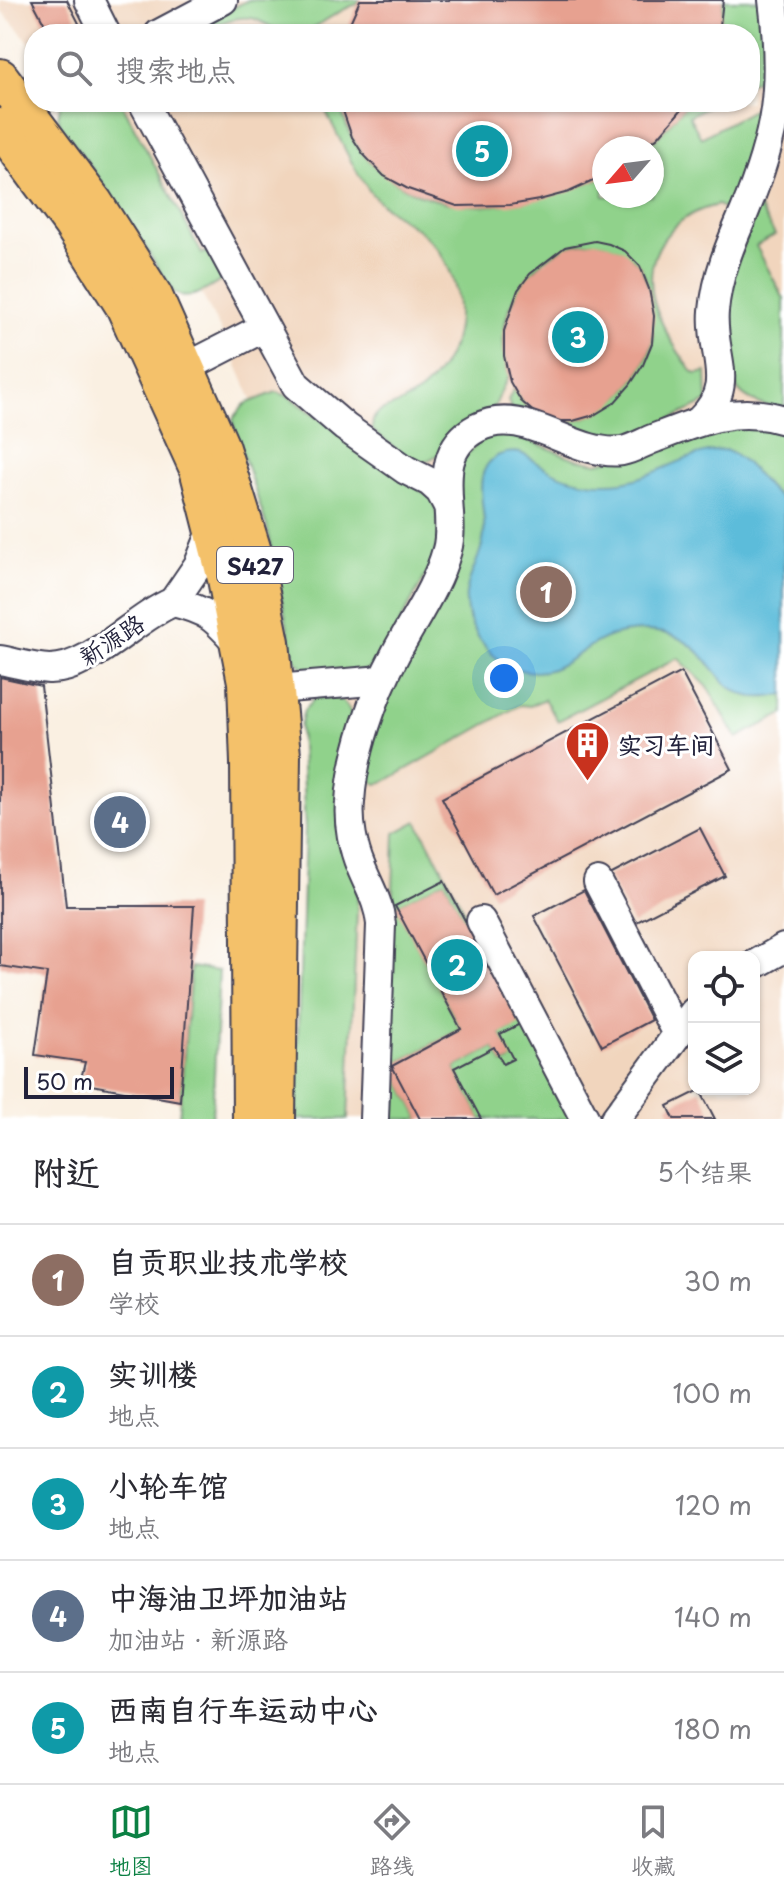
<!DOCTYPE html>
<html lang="zh">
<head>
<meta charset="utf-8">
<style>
	body { margin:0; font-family:"Playpen Sans","LXGW WenKai TC",sans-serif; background:#f2f2f3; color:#2b2b33 }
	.controls { position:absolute; right:24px; bottom:24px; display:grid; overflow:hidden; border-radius:16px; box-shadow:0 2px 6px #0004 }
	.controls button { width:72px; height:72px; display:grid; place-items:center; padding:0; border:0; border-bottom:2px solid #e1e1e2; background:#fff; color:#2b2b33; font:40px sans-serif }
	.compass { position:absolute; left:592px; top:136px; width:72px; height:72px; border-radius:50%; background:#fff; box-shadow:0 2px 6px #0004; rotate:242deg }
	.scale { position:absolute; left:24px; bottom:20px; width:150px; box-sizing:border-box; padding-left:8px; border:4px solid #22223b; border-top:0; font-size:22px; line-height:28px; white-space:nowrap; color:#22223b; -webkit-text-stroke:6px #fff; paint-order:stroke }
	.you { position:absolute; left:504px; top:678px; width:28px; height:28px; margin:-20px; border:6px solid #fff; border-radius:50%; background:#1a73e8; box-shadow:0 0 0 12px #1a73e833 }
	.badge { display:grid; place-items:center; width:52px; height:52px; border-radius:50%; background:#0b8043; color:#fff; font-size:26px; font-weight:700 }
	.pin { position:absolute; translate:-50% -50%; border:4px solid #fff; box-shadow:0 2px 8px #0006 }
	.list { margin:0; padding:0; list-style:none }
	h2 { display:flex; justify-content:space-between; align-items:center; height:104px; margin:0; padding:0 32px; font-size:34px }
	h2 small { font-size:26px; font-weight:400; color:#7c7c81 }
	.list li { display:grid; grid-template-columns:52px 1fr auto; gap:24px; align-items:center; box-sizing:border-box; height:112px; padding:0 32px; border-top:2px solid #e1e1e2 }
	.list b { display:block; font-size:30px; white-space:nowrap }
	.list p { margin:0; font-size:26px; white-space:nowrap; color:#7c7c81 }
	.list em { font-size:26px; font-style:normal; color:#7c7c81 }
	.icon { flex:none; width:44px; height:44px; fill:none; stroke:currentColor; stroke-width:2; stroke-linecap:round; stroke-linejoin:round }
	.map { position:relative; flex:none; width:784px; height:1119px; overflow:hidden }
	.search { position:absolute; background:#fff; box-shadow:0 2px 6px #0004; left:24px; right:24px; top:24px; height:88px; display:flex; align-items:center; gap:20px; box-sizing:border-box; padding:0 28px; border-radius:32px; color:#7c7c81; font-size:30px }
	.sheet { height:664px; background:#fff }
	nav { display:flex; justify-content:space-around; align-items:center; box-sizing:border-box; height:112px; border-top:2px solid #e1e1e2; background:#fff; font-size:22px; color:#7c7c81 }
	nav a { display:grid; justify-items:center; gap:4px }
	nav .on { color:#0b8043 }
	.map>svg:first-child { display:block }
	.built { fill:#f1d5bd; fill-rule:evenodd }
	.green { fill:#90d28b; stroke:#597a63; stroke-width:2 }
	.water { fill:#5bbcda; stroke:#3e6f8a; stroke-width:2 }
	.building { fill:#e7a190 }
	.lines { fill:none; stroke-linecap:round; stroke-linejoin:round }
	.minor-casing { stroke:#424154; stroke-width:32 }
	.major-casing { stroke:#424154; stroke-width:40 }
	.minor { stroke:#fff; stroke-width:28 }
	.major { stroke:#f4c16a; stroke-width:36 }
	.labels { text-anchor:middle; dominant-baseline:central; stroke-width:6; stroke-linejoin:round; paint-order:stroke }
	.shield { fill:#fff; stroke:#646476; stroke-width:2 }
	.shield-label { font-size:22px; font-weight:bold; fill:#22223b }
	.street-label { font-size:24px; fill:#22223b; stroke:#fff }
	.poi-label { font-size:24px; font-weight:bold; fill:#22223b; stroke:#fff; text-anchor:start }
</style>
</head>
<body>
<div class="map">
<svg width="784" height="1119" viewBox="0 0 784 1119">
	<rect width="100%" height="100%" fill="#fff"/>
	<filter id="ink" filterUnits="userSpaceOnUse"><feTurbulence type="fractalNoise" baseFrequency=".0125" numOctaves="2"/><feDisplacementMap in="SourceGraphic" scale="16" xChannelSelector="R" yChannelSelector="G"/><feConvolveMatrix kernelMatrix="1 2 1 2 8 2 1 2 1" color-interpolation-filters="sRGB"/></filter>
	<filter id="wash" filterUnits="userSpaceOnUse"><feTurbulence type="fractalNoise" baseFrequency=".006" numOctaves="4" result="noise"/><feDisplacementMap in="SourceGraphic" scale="32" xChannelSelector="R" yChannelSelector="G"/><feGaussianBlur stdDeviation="1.8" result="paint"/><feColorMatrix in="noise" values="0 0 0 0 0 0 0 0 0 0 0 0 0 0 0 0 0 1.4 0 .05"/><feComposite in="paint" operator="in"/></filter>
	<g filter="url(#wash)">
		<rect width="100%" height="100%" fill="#faf0e2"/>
		<path class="built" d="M0 0H784V1119H325L327 695 256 409 228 344 161 217 79 102H750V34H34V47L0 9ZM604 148H652V196H604ZM694 957H754V1089H694Z"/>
		<g class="green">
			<path d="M248 0H360L358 4C336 9 318 30 296 34 278 37 267 20 250 18 226 15 206 34 183 34Z"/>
			<path d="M723 0H762L769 68 760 78 750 83V34H719Z"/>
			<path d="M769 101 729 218 728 212 718 205C699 209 683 217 670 231 630 277 661 330 692 371L697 374 706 372 707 402 637 435 609 441 511 409 508 400 514 389C546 444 607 421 636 376 642 367 650 355 652 343 654 332 650 318 650 307 649 292 647 273 636 262 582 210 515 270 504 328 502 345 505 361 509 377 500 388 499 402 492 410 479 426 440 457 421 463L409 459 373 431C372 425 372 418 377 414 384 408 397 406 405 401 429 389 446 366 454 341 466 298 451 253 414 227 399 216 383 208 371 193 351 166 337 132 321 102H340C343 123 355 146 370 161 433 227 530 209 604 176V196H652V148H644L658 137 688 102H716L689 116 701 138Z"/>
			<path d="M61 102H121L202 254 210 250 224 277 222 280C207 290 190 302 173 292L122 210 60 124 58 116Z"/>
			<path d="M758 206 775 235 756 246 784 299V408C768 406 750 404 739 391 729 380 723 308 727 294 735 264 748 235 758 206Z"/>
			<path d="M276 392 288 396 434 500 439 530 434 560 377 665 371 669C341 673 314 685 294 658L267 527 234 427 233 419 245 404Z"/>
			<path d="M732 425 784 432V714L737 738 707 686 678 658 558 721 544 699 530 706 520 705 384 782 377 784 370 780 368 765 374 735 457 498 463 458 487 434 507 432 576 459 598 463Z"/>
			<path d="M316 697C342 698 346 698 355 723L358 887 348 1119H295L305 829 300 726 304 710Z"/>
			<path d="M417 821 575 1119H481L454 1068 494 1047 503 1064 512 1060 500 1034 519 1023 444 881 396 906 461 1029 392 1066 420 1119H385L395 833Z"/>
			<path d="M191 967 219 971 212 1119H179Z"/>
		</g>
		<path class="water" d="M725 450C752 460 761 486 784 501V694C712 713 723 647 664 633 638 628 611 632 589 647 565 663 548 679 517 669 488 659 463 624 466 593 469 573 482 556 484 535 487 511 469 472 497 456 503 453 514 451 520 453 529 456 538 464 546 468 564 478 584 483 604 483 649 485 682 451 725 450Z"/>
		<g id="blocks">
			<g class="building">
				<path d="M32 0H67L84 33 50 34Z"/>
				<path d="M360 0H723L719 34H345Z"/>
				<path d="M340 102H688L658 137 644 148H604V176L569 192 539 200 510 205 457 206 408 189 384 176 363 154 352 137Z"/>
				<path d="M595 241 609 244 625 251 640 266 649 289 654 316 652 343 643 365 630 385 614 403 594 415 573 421H555L536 414 521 401 510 382 504 356V331L518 290 530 274 565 247Z"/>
				<path d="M681 672 732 769 493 895 442 798Z"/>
				<path d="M0 677 41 686 66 906H194L180 1101 80 1083 85 1062 35 1055 47 973 0 966Z"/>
				<path d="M700 828 725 876 633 924 608 876Z"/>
				<path d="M444 881 520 1024 500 1034 513 1059 503 1064 494 1047 454 1068 481 1119H420L392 1066 461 1029 395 906Z"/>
				<path d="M584 890 651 1020 602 1046 534 916Z"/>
				<path d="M700 1090 715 1119H674L668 1106Z"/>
			</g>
		</g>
	</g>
	<g filter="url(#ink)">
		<use href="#blocks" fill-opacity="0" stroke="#424154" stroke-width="2"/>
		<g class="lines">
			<defs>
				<g id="minor">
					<path d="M89 0 106 34"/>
					<path d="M159 34 223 0"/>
					<path d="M143 102 296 385 345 427 406 470 430 482 440 491 447 504"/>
					<path d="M187 367 263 328"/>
					<path d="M700 420C738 384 710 355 714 311 717 276 730 245 744 213 777 134 784 86 773 0"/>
					<path d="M213 529 199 564 173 602C209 611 215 618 239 645"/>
					<path d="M0 660C16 663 33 668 49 669 90 670 134 618 173 602"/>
					<path d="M276 689 382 680"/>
					<path d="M598 882 677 1034"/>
					<path d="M481 921 585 1119"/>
					<path d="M754 965 784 948"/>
					<path d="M374 1119 381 924C379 902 369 887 361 867 353 848 348 823 350 802 353 753 373 696 396 653 414 619 437 587 447 550 458 512 427 454 477 428 524 403 572 457 622 451 633 449 644 442 655 438 699 421 737 405 784 420"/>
					<path d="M615 1119 694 1012"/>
				</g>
				<g id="major">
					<path d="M0 77 94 202 154 296 220 445 252 548 271 642 282 755 277 1119"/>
					<path d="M0 127 71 223 124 306 198 469 226 579 246 682 249 763 251 1119"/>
				</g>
			</defs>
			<use href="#minor" class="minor-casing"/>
			<use href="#major" class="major-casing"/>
			<use href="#minor" class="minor"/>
			<use href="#major" class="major"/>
		</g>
	</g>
	<defs>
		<symbol id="building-pin" viewBox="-11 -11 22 30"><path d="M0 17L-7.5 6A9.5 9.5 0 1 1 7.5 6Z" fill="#c8321e" stroke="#fff"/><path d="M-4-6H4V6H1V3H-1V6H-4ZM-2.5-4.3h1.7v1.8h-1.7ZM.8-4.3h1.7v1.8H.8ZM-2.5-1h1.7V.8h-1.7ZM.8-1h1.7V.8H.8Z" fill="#fff"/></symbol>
	</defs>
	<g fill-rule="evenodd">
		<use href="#building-pin" x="562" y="718" width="51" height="69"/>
	</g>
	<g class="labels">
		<rect class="shield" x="217" y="547" width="76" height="36" rx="6"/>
		<g class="shield-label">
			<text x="255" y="565">S427</text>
		</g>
		<g class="street-label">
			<text transform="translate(111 639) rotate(-33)">新源路</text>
		</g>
		<g class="poi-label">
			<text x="618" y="744">实习车间</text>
		</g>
	</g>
</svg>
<div class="controls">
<button><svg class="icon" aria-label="locate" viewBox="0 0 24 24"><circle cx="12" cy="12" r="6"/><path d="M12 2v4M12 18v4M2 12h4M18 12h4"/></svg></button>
<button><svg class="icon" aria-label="layers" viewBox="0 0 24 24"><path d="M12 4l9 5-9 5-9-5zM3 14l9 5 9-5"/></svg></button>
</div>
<svg class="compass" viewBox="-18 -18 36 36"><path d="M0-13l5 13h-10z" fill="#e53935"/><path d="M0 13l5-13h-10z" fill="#7c7c81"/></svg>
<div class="scale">50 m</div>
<div class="you"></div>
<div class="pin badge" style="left:546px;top:592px;background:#8d6e63">1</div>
<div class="pin badge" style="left:457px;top:965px;background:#0f9aa8">2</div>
<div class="pin badge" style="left:578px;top:337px;background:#0f9aa8">3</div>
<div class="pin badge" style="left:120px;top:822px;background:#5c6f8a">4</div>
<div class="pin badge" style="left:482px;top:151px;background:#0f9aa8">5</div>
<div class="search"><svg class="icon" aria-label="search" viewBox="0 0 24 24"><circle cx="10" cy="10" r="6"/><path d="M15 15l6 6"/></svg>搜索地点</div>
</div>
<section class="sheet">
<h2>附近<small>5个结果</small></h2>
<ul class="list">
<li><span class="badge" style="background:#8d6e63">1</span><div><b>自贡职业技术学校</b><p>学校</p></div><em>30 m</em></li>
<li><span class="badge" style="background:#0f9aa8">2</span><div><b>实训楼</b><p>地点</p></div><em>100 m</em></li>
<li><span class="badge" style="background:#0f9aa8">3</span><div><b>小轮车馆</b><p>地点</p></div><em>120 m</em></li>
<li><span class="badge" style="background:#5c6f8a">4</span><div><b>中海油卫坪加油站</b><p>加油站 · 新源路</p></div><em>140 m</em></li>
<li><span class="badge" style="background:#0f9aa8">5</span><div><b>西南自行车运动中心</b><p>地点</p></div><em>180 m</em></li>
</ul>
</section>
<nav>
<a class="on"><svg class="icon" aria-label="map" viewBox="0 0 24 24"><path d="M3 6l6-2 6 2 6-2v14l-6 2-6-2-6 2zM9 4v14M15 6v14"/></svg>地图</a>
<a><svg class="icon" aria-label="directions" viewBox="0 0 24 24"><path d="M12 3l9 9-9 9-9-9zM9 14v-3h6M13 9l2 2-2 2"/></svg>路线</a>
<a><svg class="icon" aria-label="saved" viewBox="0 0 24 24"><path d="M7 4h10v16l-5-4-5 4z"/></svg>收藏</a>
</nav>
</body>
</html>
